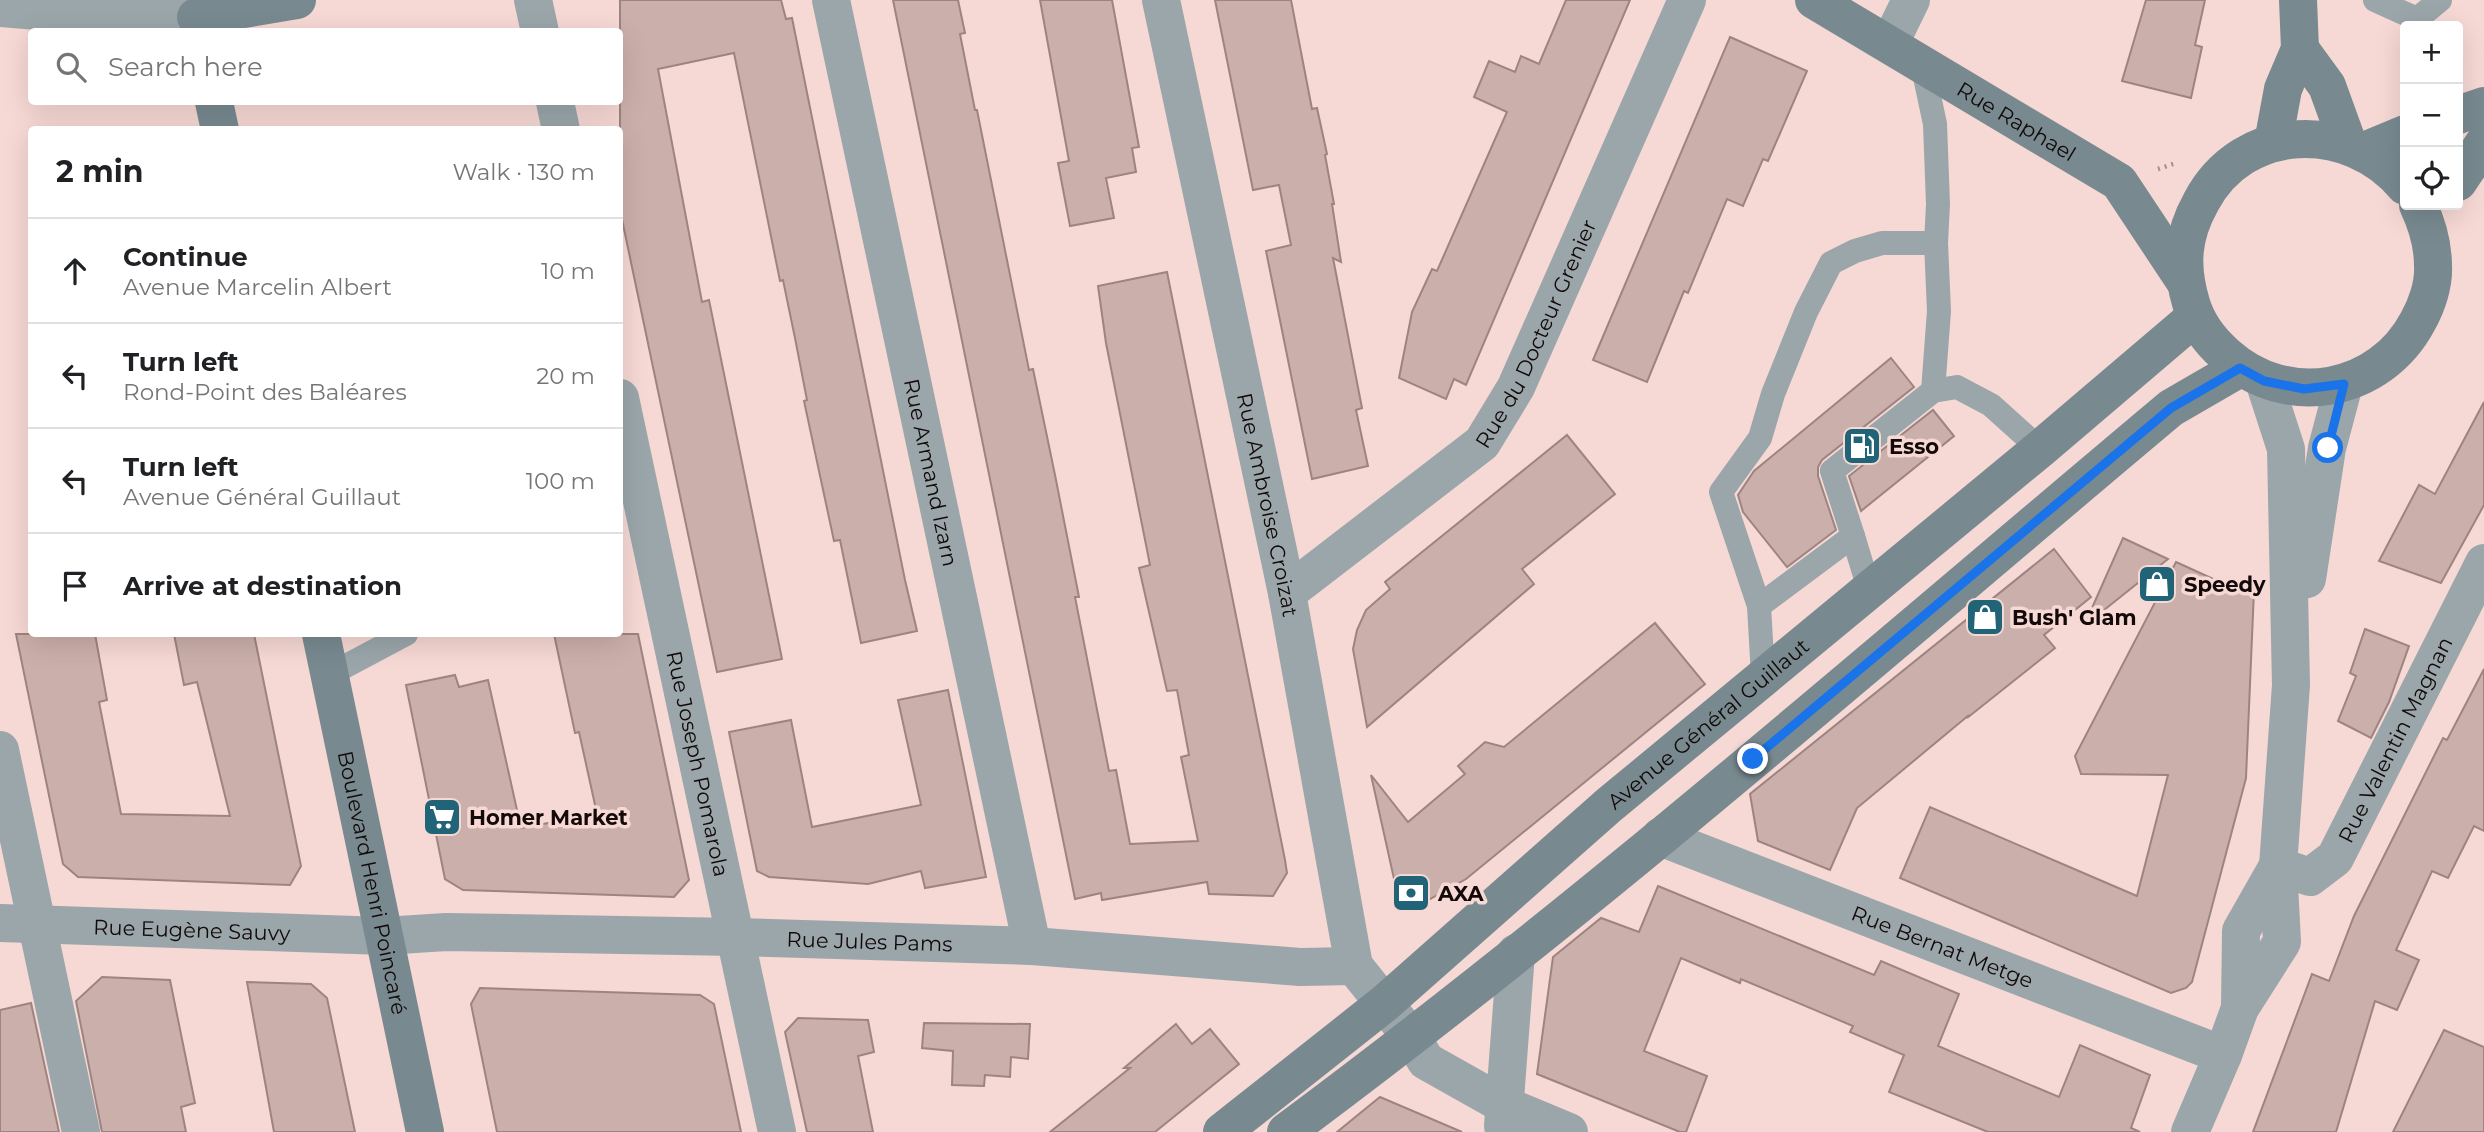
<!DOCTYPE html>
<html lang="en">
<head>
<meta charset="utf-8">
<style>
	body { margin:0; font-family:Montserrat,sans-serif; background:#f2f2f2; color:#202124 }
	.controls { position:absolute; right:21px; top:21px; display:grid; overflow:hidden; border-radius:7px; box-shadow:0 7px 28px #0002 }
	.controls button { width:63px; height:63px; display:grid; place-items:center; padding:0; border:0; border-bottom:2px solid #e0e0e0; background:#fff; color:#202124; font:35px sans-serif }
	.stop { position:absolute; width:21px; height:21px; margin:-16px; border:5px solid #1a73e8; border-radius:50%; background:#fff }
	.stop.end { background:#1a73e8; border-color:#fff; box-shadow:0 2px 7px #0008 }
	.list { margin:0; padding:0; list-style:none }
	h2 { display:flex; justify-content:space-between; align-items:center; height:91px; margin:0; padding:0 28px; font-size:30px }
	h2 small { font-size:23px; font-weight:400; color:#757577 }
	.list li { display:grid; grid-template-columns:46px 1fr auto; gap:21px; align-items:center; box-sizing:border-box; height:105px; padding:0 28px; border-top:2px solid #e0e0e0 }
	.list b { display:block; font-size:26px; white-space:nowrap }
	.list p { margin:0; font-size:23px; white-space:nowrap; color:#757577 }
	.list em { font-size:23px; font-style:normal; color:#757577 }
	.icon { flex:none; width:38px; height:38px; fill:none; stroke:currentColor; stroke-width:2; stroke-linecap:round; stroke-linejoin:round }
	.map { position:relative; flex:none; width:2484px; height:1132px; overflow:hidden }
	.search { position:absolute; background:#fff; box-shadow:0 7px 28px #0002; left:28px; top:28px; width:595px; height:77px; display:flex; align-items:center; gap:18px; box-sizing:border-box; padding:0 24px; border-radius:7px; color:#757577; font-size:26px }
	.panel { position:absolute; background:#fff; box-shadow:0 7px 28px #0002; left:28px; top:126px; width:595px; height:511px; border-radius:7px }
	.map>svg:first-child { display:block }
	.building { fill:#cbafaa; stroke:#9e8480; stroke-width:2 }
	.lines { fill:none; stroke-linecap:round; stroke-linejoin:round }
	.path { stroke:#a68f8c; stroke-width:4.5; stroke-dasharray:2 5; stroke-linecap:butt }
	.lane { stroke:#9aa6aa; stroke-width:24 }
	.street { stroke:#9aa6aa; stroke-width:38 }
	.secondary { stroke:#788a90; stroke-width:38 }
	.route { stroke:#1a73e8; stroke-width:9 }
	.labels { text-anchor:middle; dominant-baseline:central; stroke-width:7; stroke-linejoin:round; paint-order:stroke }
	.street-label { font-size:21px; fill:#120908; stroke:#f6d8d4 }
	.poi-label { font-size:21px; font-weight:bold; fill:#120908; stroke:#f6d8d4; text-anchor:start }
</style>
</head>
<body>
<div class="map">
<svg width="2484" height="1132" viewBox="0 0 2484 1132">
	<rect width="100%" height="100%" fill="#f6d8d4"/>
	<g class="building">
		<path d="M620 0H781L786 19 792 18 905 580 917 631 861 643 840 540 834 541 804 401 807 400 795 338 783 280 780 281 734 53 658 69 702 302 709 300 782 659 717 672 620 210Z"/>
		<path d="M893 0H958L965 33 960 34 975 110H977L1029 370 1033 369 1055 475 1079 597H1075L1109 771 1116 770 1130 844 1198 841 1181 757 1189 755 1177 690 1167 691 1139 568 1150 565 1106 343 1098 286 1167 272 1285 860 1287 873 1273 896 1209 894 1207 882 1102 900 1101 893 1075 899Z"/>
		<path d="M1040 0H1112L1139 147 1132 148 1136 172 1106 178 1114 218 1070 226 1058 163 1069 161Z"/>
		<path d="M1215 0H1291L1312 109 1317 108 1327 154 1325 155 1334 204H1332L1341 262 1333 258 1362 408 1356 410 1368 466 1312 479 1266 251 1291 245 1279 185 1253 190Z"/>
		<path d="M1566 0H1630L1466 385 1454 379 1446 399 1399 378 1412 312 1432 269 1437 271 1507 112 1474 97 1489 61 1515 72 1521 56 1539 64Z"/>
		<path d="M2146 0H2205L2195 45 2202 47 2191 98 2122 81Z"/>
		<path d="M1730 37 1807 71 1768 161 1763 159 1743 206 1727 199 1688 293 1684 291 1647 382 1593 360Z"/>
		<path d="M1891 358 1914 387 1822 460 1818 467V476L1836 530 1787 567 1743 512 1738 495 1754 471Z"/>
		<path d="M2484 402V505L2441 583 2379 561 2419 485 2435 494Z"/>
		<path d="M1933 410 1954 436 1861 511 1849 476Z"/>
		<path d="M1567 435 1615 494 1522 569 1534 584 1367 727 1353 649 1357 630 1366 610 1390 589 1385 582Z"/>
		<path d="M2123 538 2168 559 2084 626Z"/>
		<path d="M2054 549 2091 597 2044 635 2055 648 1967 718 1969 715 1857 808 1830 870 1758 841 1750 794Z"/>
		<path d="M2176 562 2233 588 2254 590 2246 778 2192 982 2186 988 2171 993 1900 878 1930 807 2137 896 2168 775 2081 774 2075 756Z"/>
		<path d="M1655 623 1705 684 1466 879 1414 908 1398 897 1371 775 1408 822 1465 774 1458 766 1485 742 1504 747Z"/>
		<path d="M2365 629 2409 646 2389 702 2371 738 2338 721 2356 676 2350 673Z"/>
		<path d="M16 634H95L107 700 99 702 121 814 230 816 197 682 184 685 174 634H254L301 866 290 885 78 877 63 864Z"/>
		<path d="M554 634H638L689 880 674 897 463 890 445 879 406 685 455 675 459 687 488 680 521 828 597 814 579 732 575 733Z"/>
		<path d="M2484 669V831L2474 826 2448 878 2432 871 2396 950 2419 960 2397 1010 2375 1001 2336 1132H2253L2312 974 2329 981 2354 916 2443 738 2447 740Z"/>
		<path d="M948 690 986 877 925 888 921 871 868 884 769 877 757 871 729 732 791 720 812 827 921 805 898 700Z"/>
		<path d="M1658 886 1874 975 1881 961 1959 994 1938 1046 2059 1097 2080 1045 2150 1075 2131 1128 2140 1132H1988L1889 1092 1904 1055 1850 1032 1853 1026 1741 979 1740 983 1681 958 1644 1051 1707 1076 1686 1132H1680L1537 1074 1553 957 1601 918 1639 932Z"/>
		<path d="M102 977 170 980 195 1103 181 1107 186 1132H102L76 1001Z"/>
		<path d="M247 982 311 984 327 998 355 1132H274Z"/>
		<path d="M480 988 700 995 714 1004 741 1132H497L471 1004Z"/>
		<path d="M31 1003 59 1132H0V1010Z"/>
		<path d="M798 1018 868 1020 874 1052 858 1056 873 1132H807L785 1032Z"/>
		<path d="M924 1023 1030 1024 1028 1059 1011 1057 1010 1077 985 1075 984 1086 952 1085 953 1051 922 1048Z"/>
		<path d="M1176 1024 1192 1044 1210 1029 1239 1064 1155 1132H1050L1130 1068H1124Z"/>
		<path d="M2444 1030 2484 1047V1132H2393Z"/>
		<path d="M1380 1097 1462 1132H1337Z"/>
	</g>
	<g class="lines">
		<path class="path" d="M2158 169 2176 163"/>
		<g class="lane">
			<path d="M2375 0 2417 19 2440 0"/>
			<path d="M1922 63 1935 124 1938 204 1936 243 1939 311 1933 391"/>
			<path d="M1853 536 1869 589"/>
			<path d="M1759 606 1721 492 1760 438 1773 394 1806 312 1831 263 1855 251 1882 243H1936"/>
			<path d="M329 675 406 634"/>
			<path d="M1763 676 1759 606 1853 536 1832 471 1933 391 1957 387 1991 405 2040 449"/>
		</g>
		<g class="street">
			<path d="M533 0 540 32"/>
			<path id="s1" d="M831 0 1032 946"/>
			<path id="s2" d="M1161 0 1287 593 1354 966 1412 1038 1426 1061 1506 1106 1569 1132"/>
			<path d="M0 8 133 19 196 17"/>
			<path d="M1890 43 1911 0"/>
			<path d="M555 102 561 130"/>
			<path id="s3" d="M620 398 777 1132"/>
			<path d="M2307 579 2327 448 2344 384"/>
			<path id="s4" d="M1287 593 1482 443 1516 387 1687 0"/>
			<path d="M0 750 81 1132"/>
			<path id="s5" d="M1660 837 2223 1055"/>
			<path id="s6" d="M2278 866 2310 877 2335 858 2484 563"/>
			<path id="s7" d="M0 923 384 936 446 932 736 937 1032 946 1300 967 1354 966"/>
			<path d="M2240 1008 2241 931 2278 866"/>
			<path d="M1503 1126 1516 953"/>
			<path d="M2190 1132 2223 1055 2240 1008 2282 942 2278 866 2291 685 2286 449 2264 381"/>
		</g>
		<g class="secondary">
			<path id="s8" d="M1814 0 2119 182 2184 280"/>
			<path d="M196 17 297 0"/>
			<path d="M2300 49 2327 86 2348 144"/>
			<path d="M214 102 220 130"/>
			<path d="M2458 115 2484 106"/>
			<path d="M2273 143 2283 89 2300 49 2298 0"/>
			<path d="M2364 151 2405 134"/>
			<path d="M2458 182 2484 143"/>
			<path d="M2405 186C2350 120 2243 122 2201 202 2182 236 2180 266 2191 303 2197 324 2210 341 2226 355 2287 410 2380 393 2418 321 2427 305 2434 284 2433 266 2433 244 2427 224 2418 205"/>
			<path id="s9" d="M321 634 425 1132"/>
			<path id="s10" d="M1222 1132 1385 1003 1609 805 2040 449 2195 317"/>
			<path d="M1286 1132C1592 905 1879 653 2171 408L2240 368"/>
		</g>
	</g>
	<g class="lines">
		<path class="route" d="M1753 759 2171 408 2240 368 2264 381 2304 389 2344 384 2328 448"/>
	</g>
	<defs>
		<symbol id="fuel-square" viewBox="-11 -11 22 22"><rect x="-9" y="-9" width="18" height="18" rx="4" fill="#216477" stroke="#f6d8d4"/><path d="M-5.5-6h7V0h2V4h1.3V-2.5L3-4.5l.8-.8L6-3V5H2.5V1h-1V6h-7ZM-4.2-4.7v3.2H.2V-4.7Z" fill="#fff"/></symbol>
		<symbol id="shop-square" viewBox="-11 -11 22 22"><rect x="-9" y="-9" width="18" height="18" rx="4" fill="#216477" stroke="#f6d8d4"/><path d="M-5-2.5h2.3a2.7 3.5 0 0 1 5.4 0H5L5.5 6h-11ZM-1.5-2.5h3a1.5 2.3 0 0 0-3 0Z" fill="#fff"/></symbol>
		<symbol id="supermarket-square" viewBox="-11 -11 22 22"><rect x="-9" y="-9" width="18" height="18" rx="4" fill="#216477" stroke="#f6d8d4"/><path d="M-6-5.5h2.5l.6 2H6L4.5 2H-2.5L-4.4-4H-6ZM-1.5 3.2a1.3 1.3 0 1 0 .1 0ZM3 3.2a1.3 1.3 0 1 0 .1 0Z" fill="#fff"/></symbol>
		<symbol id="bank-square" viewBox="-11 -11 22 22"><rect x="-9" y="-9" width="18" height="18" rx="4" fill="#216477" stroke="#f6d8d4"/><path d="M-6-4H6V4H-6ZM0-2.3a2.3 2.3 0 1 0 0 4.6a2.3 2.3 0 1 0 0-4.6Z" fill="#fff"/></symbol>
	</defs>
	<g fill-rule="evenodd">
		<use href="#fuel-square" x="1840" y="424" width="44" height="44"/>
		<use href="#shop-square" x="2135" y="562" width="44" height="44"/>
		<use href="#shop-square" x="1963" y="595" width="44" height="44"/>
		<use href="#supermarket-square" x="420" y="795" width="44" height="44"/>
		<use href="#bank-square" x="1389" y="871" width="44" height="44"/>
	</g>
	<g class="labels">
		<g class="street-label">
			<text stroke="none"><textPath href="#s8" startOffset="236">Rue Raphael</textPath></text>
			<text stroke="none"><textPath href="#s4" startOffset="368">Rue du Docteur Grenier</textPath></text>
			<text stroke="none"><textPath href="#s1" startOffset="483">Rue Armand Izarn</textPath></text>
			<text stroke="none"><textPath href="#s2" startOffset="516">Rue Ambroise Croizat</textPath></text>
			<text stroke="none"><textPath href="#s10" startOffset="635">Avenue Général Guillaut</textPath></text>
			<text stroke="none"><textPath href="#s6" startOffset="198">Rue Valentin Magnan</textPath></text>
			<text stroke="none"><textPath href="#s3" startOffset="374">Rue Joseph Pomarola</textPath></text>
			<text stroke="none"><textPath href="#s9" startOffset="254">Boulevard Henri Poincaré</textPath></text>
			<text stroke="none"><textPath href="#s7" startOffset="192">Rue Eugène Sauvy</textPath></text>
			<text stroke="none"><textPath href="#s7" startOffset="870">Rue Jules Pams</textPath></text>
			<text stroke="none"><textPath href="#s5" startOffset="303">Rue Bernat Metge</textPath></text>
		</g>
		<g class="poi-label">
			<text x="1889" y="446">Esso</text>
			<text x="2184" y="584">Speedy</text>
			<text x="2012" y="617">Bush' Glam</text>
			<text x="469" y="817">Homer Market</text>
			<text x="1438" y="893">AXA</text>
		</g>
	</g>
</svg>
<div class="controls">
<button>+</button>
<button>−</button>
<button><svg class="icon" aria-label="locate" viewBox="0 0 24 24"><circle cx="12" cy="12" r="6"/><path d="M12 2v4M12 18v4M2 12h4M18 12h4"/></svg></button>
</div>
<div class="stop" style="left:2328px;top:448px"></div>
<div class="stop end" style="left:1753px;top:759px"></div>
<div class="search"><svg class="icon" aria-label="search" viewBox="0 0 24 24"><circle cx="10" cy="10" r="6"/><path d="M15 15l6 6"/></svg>Search here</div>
<section class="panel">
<h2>2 min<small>Walk · 130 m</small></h2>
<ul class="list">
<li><svg class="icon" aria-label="ahead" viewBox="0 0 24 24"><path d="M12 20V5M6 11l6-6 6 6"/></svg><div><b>Continue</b><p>Avenue Marcelin Albert</p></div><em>10 m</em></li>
<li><svg class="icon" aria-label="left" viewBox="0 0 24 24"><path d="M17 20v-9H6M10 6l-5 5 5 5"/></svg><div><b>Turn left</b><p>Rond-Point des Baléares</p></div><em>20 m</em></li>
<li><svg class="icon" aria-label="left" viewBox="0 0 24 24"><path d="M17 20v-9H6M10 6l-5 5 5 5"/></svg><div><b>Turn left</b><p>Avenue Général Guillaut</p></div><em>100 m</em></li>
<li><svg class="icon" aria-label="arrive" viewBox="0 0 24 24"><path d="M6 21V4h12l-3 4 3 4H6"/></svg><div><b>Arrive at destination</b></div></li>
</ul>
</section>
</div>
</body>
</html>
